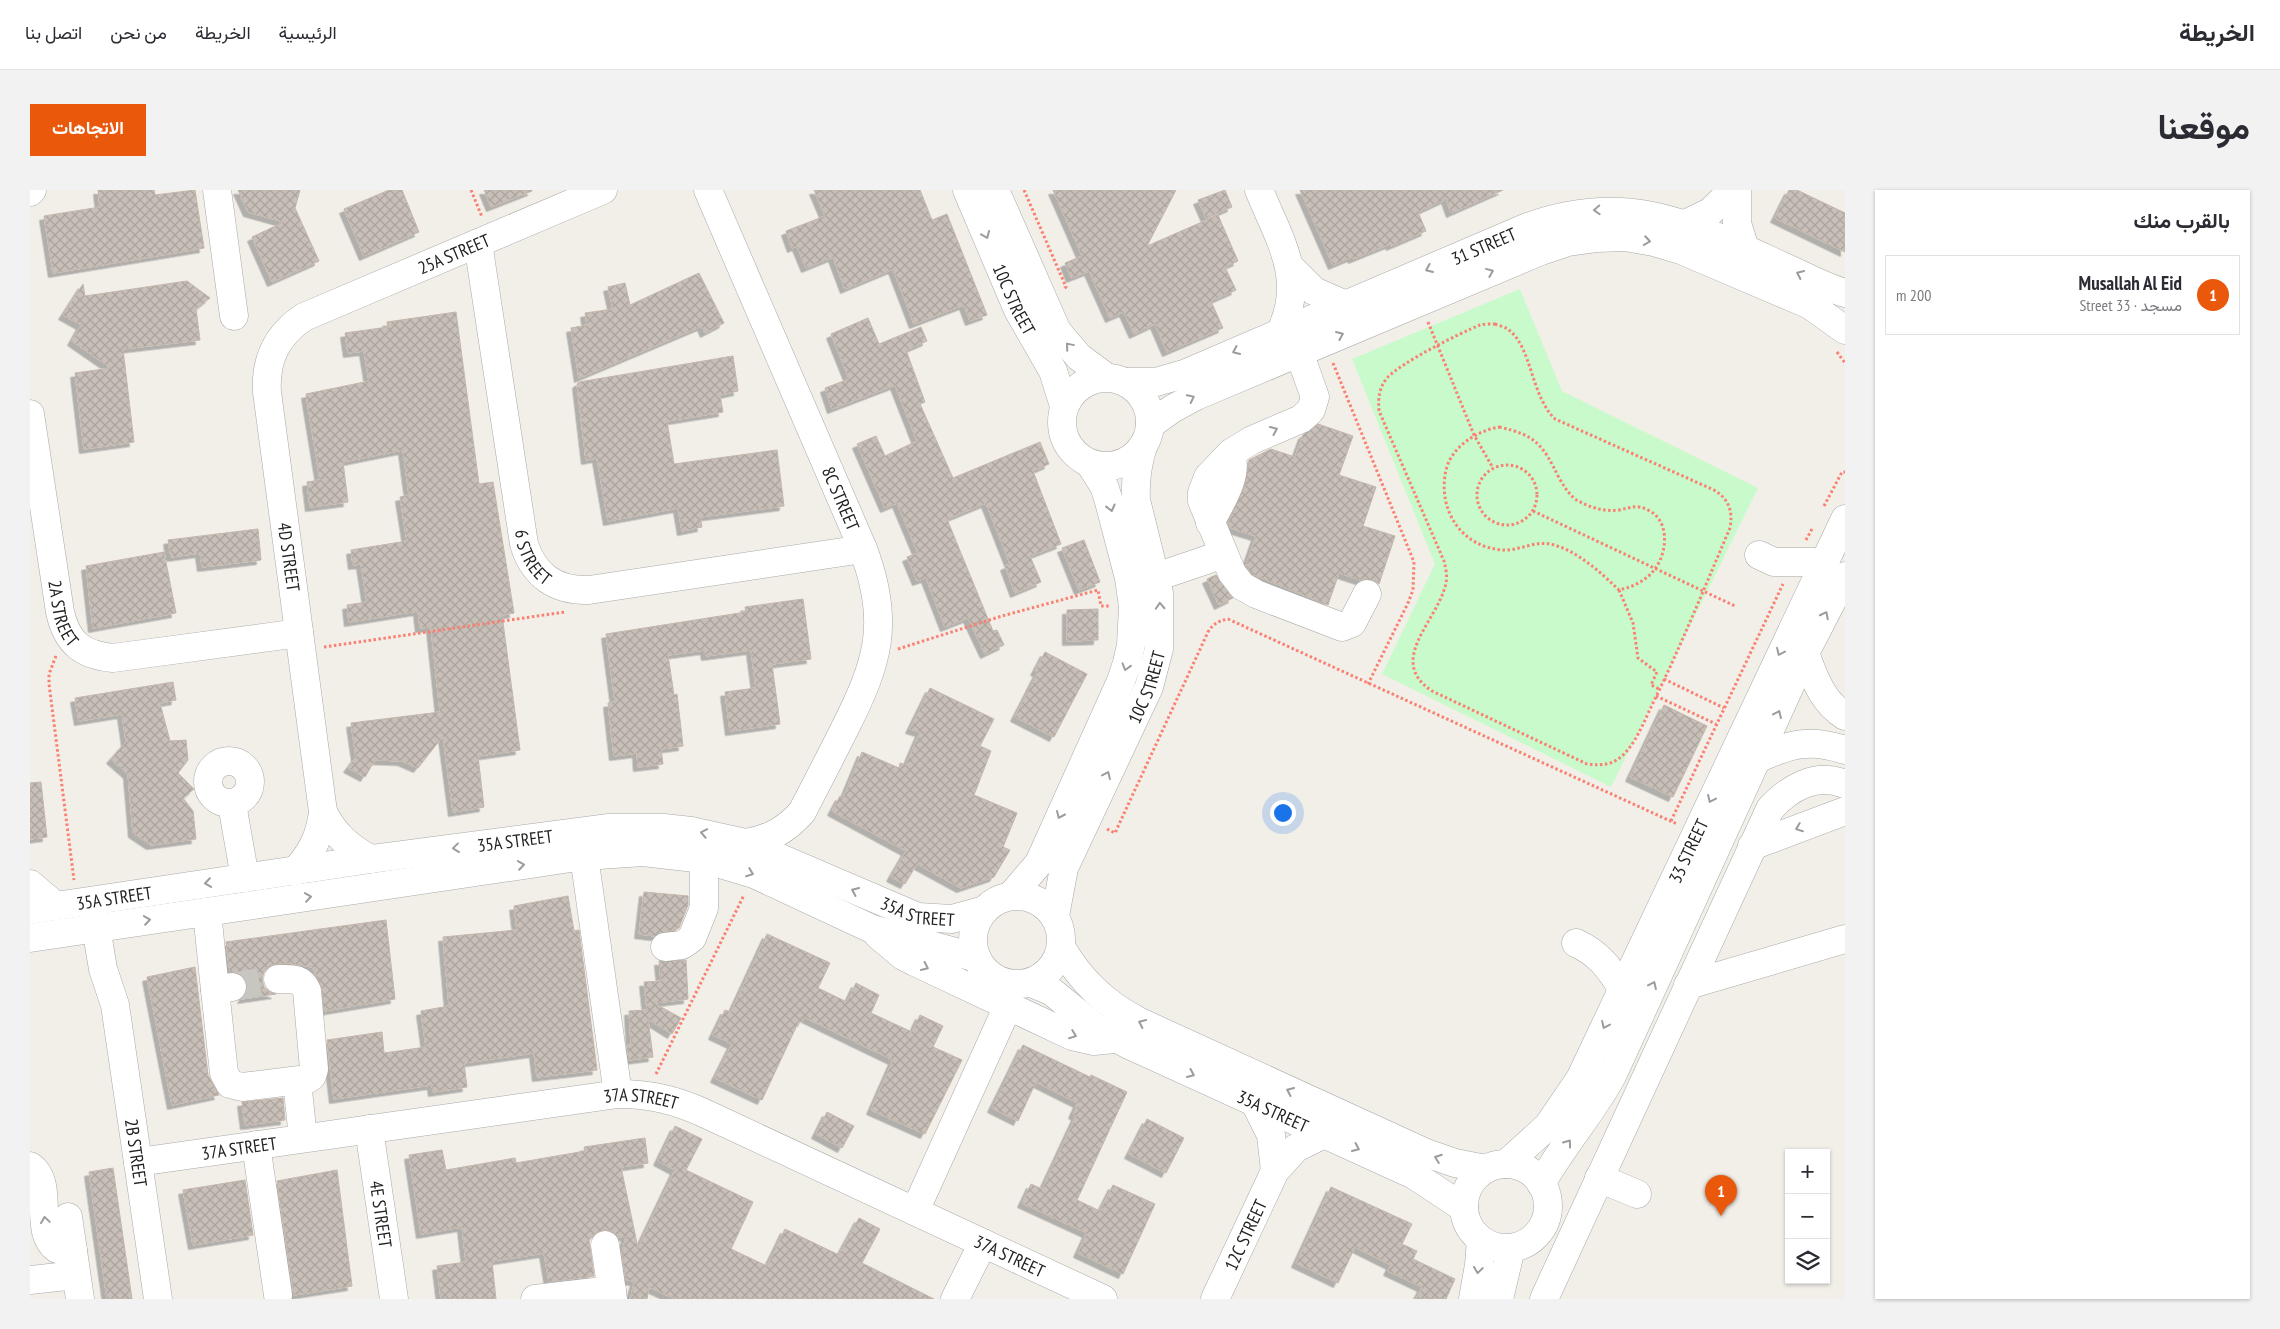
<!DOCTYPE html>
<html lang="ar">
<head>
<meta charset="utf-8">
<style>
	body { margin:0; font-family:"PT Sans Narrow",Vazirmatn,sans-serif; background:#f2f2f3; color:#2b2b33; direction:rtl }
	.controls { position:absolute; right:15px; bottom:15px; display:grid; overflow:hidden; border-radius:0px; box-shadow:0 1px 4px #0004 }
	.controls button { width:45px; height:45px; display:grid; place-items:center; padding:0; border:0; border-bottom:1px solid #e1e1e2; background:#fff; color:#2b2b33; font:25px sans-serif }
	.you { position:absolute; left:1252px; top:622px; width:18px; height:18px; margin:-12px; border:4px solid #fff; border-radius:50%; background:#1a73e8; box-shadow:0 0 0 8px #1a73e833 }
	.badge { display:grid; place-items:center; width:32px; height:32px; border-radius:50%; background:#ea580c; color:#fff; font-size:16px; font-weight:700 }
	.pin { position:absolute; translate:-50% -41px; filter:drop-shadow(0 1px 2px #0008) }
	.pin::after { content:''; position:absolute; top:26px; width:18px; height:15px; background:inherit; clip-path:polygon(0 0,100% 0,50% 100%) }
	.list { margin:0; padding:0; list-style:none }
	h2 { display:flex; justify-content:space-between; align-items:center; height:65px; margin:0; padding:0 20px; font-size:21px }
	h2 small { font-size:16px; font-weight:400; color:#7c7c81 }
	.list li { display:grid; grid-template-columns:32px 1fr auto; gap:15px; align-items:center; box-sizing:border-box; height:80px; margin:0 10px 10px; padding:0 10px; border:1px solid #e1e1e2; border-radius:0px }
	.list b { display:block; font-size:19px; white-space:nowrap }
	.list p { margin:0; font-size:16px; white-space:nowrap; color:#7c7c81 }
	.list em { font-size:16px; font-style:normal; color:#7c7c81 }
	.icon { flex:none; width:28px; height:28px; fill:none; stroke:currentColor; stroke-width:2; stroke-linecap:round; stroke-linejoin:round }
	.map { position:relative; flex:none; width:1815px; height:1109px; overflow:hidden; direction:ltr; border-radius:0px }
	header { display:flex; align-items:center; gap:30px; box-sizing:border-box; height:70px; padding:0 25px; background:#fff; border-bottom:1px solid #e1e1e2 }
	header strong { font-size:24px }
	nav { display:flex; gap:28px; margin-inline-start:auto; font-size:18px }
	.intro { display:flex; align-items:center; justify-content:space-between; box-sizing:border-box; height:120px; padding:0 30px }
	h1 { margin:0; font-size:35px }
	.button { padding:12px 22px; border-radius:0px; background:#ea580c; color:#fff; font-size:18px; font-weight:700 }
	main { display:flex; gap:30px; padding:0 30px }
	aside { flex:1; background:#fff; border-radius:0px; box-shadow:0 1px 4px #0004 }
	.map>svg:first-child { display:block }
	.park { fill:#c8facc }
	.building { fill:url(#building-cross-hatch); stroke:#c4b6ab; filter:url(#shadow) }
	.lines { fill:none; stroke-linecap:round; stroke-linejoin:round }
	.minor-tunnel { stroke:#c8c6c1; stroke-width:28; stroke-dasharray:28 14; stroke-linecap:butt }
	.minor-casing { stroke:#a9a9a9; stroke-width:29 }
	.path { stroke:#fa8072; stroke-width:3; stroke-dasharray:2.5 2.5; stroke-linecap:butt }
	.minor { stroke:#fff; stroke-width:28 }
	.oneway { stroke:#9c9c9c }
	.labels { text-anchor:middle; dominant-baseline:central; stroke-width:4.5; stroke-linejoin:round; paint-order:stroke }
	.street-label { font-size:18px; fill:#222; stroke:#fff }
</style>
</head>
<body>
<header>
<strong>الخريطة</strong>
<nav><a>الرئيسية</a><a>الخريطة</a><a>من نحن</a><a>اتصل بنا</a></nav>
</header>
<div class="intro"><h1>موقعنا</h1><a class="button">الاتجاهات</a></div>
<main>
<aside>
<h2>بالقرب منك<small></small></h2>
<ul class="list">
<li><span class="badge">1</span><div><b>Musallah Al Eid</b><p>مسجد · 33 Street</p></div><em>200 m</em></li>
</ul>
</aside>
<div class="map">
<svg width="1815" height="1109" viewBox="0 0 1815 1109">
	<defs>
		<pattern id="building-cross-hatch" width="8" height="8" patternUnits="userSpaceOnUse" patternTransform="scale(1.25)"><rect width="8" height="8" fill="#c7bfb8"/><path d="M0 0l8 8M0 8l8-8" fill="none" stroke="#aba49e"/></pattern>
		<filter id="shadow"><feDropShadow dx="-4.5" dy="4.5" stdDeviation="0" flood-color="#0004"/></filter>
	</defs>
	<rect width="100%" height="100%" fill="#f2efe9"/>
	<path class="park" d="M1490 99 1532 201 1728 298 1581 597 1352 484 1405 374 1322 169Z"/>
	<g class="building">
		<path d="M68 0H124L125 5 165 0 174 58 23 83 14 26 70 17Z"/>
		<path d="M208 0H270L265 18 289 71 242 92 222 47 254 32 218 22Z"/>
		<path d="M359 0H372L389 42 334 66 314 19Z"/>
		<path d="M454 0H502V1L461 17Z"/>
		<path d="M784 0H890L902 30 917 24 957 125 940 131 934 115 884 134 863 79 815 99 803 67 776 78 767 56 762 58 756 41 795 26Z"/>
		<path d="M1023 0H1146L1117 56 1188 25 1208 71 1195 77 1206 100 1181 111 1193 138 1137 162 1125 134 1104 144 1094 122 1080 128 1059 81 1041 88 1035 73 1052 66Z"/>
		<path d="M1195 0 1202 17 1176 28 1168 10Z"/>
		<path d="M1270 0H1473L1421 23 1416 9 1388 22 1396 41 1361 56 1360 54 1323 69 1322 67 1303 75Z"/>
		<path d="M1759 0H1767L1815 23V62L1745 28Z"/>
		<path d="M669 83 694 133 675 143 672 136 549 188 541 138 557 135 555 123 583 119 578 97 595 93 600 115Z"/>
		<path d="M157 91 180 108 166 119 170 150 93 159 104 252 54 259 45 183 81 178 42 151 51 135 33 125 53 94 55 106Z"/>
		<path d="M426 122 449 294 463 292 484 423 472 425 490 560 448 566 454 617 423 622 413 546 388 578 372 571 345 570 335 587 318 578 326 567 321 533 410 522 401 437 390 438 388 421 319 432 317 415 337 412 331 374 323 375 321 360 377 351 370 307 379 305 373 260 313 272 318 312 280 317 277 292 290 290 276 204 339 191 334 161 318 163 315 143 358 137 357 132Z"/>
		<path d="M838 128 849 154 891 137 897 151 876 160 895 212 890 214 923 288 1010 252 1019 274 1003 281 1031 354 1000 366 1011 392 985 403 975 376 980 374 956 313 917 329 963 441 967 440 974 455 955 464 938 428 915 437 896 388 887 391 877 367 888 363 867 313 855 318 827 254 846 246 855 266 887 251 865 195 802 219 795 198 819 189 801 144Z"/>
		<path d="M703 166 708 201 690 205 693 222 637 231 644 274 747 260 754 316 670 327 672 337 652 341 648 318 578 331 567 268 556 270 547 194 549 192Z"/>
		<path d="M1288 234 1323 246 1309 285 1346 297 1333 336 1365 346 1349 394 1344 390H1330L1309 383 1298 415 1222 384 1216 375 1226 346 1200 338 1198 333 1215 295 1219 270 1241 259 1265 267 1273 245Z"/>
		<path d="M228 339 231 370 172 377 170 363 141 367 138 350Z"/>
		<path d="M1054 350 1070 392 1049 400 1032 358Z"/>
		<path d="M134 362 146 423 63 438 56 376Z"/>
		<path d="M1186 385 1203 408 1189 415 1177 389Z"/>
		<path d="M773 409 781 469 742 474 750 534 700 541 695 502 726 498 721 460 676 466 675 460 638 465 644 505 647 504 653 556 631 559 633 574 608 577 607 563 584 566 578 513 585 512 576 444 716 422 715 417Z"/>
		<path d="M1068 419V450L1037 451V420Z"/>
		<path d="M1015 462 1057 484 1024 547 985 527 1008 482 1005 481Z"/>
		<path d="M143 492 146 510 130 513 140 551 156 550 158 570 148 583 164 599 153 608 163 621 166 649 121 655 103 643 98 584 81 569 96 552 92 524 49 531 45 508Z"/>
		<path d="M900 498 964 529 950 556 961 561 944 605 987 623 973 657 980 660 964 687 931 698 887 674 875 694 861 687 876 661 802 621 810 606 813 608 832 562 869 578 870 573 876 575 890 542 880 539Z"/>
		<path d="M1634 515 1677 536 1643 607 1600 587Z"/>
		<path d="M11 592 17 647 0 649V593Z"/>
		<path d="M614 702 658 706V715L649 738 625 746 609 744Z"/>
		<path d="M538 706 544 741 549 740 567 880 507 887 504 863 434 873 437 897 403 902 402 895 304 909 297 850 352 842 354 863 396 857 391 821 419 816 413 747 487 740 484 716Z"/>
		<path d="M356 730 365 809 294 821 292 799 282 777 257 773 240 775 234 782 232 789 234 797 240 802 246 804 212 809 216 803 217 794 214 787 208 783 200 782 196 752Z"/>
		<path d="M737 744 800 773 788 798 817 812 826 793 849 805 841 823 882 842 890 825 913 836 903 857 932 870 895 944 841 920 863 870 774 827 772 832 769 831 732 910 685 888 702 854 683 845 695 820 701 822Z"/>
		<path d="M656 770 658 809 624 813 651 828 642 844 618 829 623 867 599 870 597 855 601 854 599 821 617 820 614 792 631 791 629 771Z"/>
		<path d="M165 777 178 885 189 905 142 915 117 787Z"/>
		<path d="M993 855 1060 887 1061 885 1097 902 1047 1010 1070 1021 1083 995 1125 1014 1093 1084 1048 1063 1057 1043 992 1013 1001 994 1012 999 1046 926 1043 924 1048 913 1006 892 988 931 962 918Z"/>
		<path d="M253 908 255 930 215 935 212 912Z"/>
		<path d="M797 922 824 936 812 958 786 944Z"/>
		<path d="M1117 929 1154 948 1136 983 1099 964Z"/>
		<path d="M645 936 672 949 656 980 723 1012 701 1059 737 1076 755 1039 809 1065 829 1028 850 1039 832 1073 904 1109H645L619 1097 617 1109H600L605 1091 596 1090 592 1064 596 1046 588 1047 581 1041 573 1040 566 1043 559 1050 564 1086 519 1092 514 1063 462 1071 466 1109H411L407 1076 436 1072 432 1037 391 1044 379 965 412 960 416 980 485 968 486 973 555 961 554 957 615 948 618 973 591 977 608 1058 645 980 628 971Z"/>
		<path d="M83 978 102 1109H77L59 982Z"/>
		<path d="M307 980 322 1096 264 1105 247 991Z"/>
		<path d="M215 990 223 1045 163 1055 153 1000Z"/>
		<path d="M1301 997 1382 1034 1372 1054 1387 1061 1383 1069 1425 1089 1416 1109H1386L1392 1097 1358 1081 1361 1075 1325 1057 1308 1093 1266 1073Z"/>
	</g>
	<g class="lines">
		<path class="minor-tunnel" d="M202 797 248 789"/>
		<defs>
			<g id="minor">
				<path d="M187 0 204 126"/>
				<path id="s1" d="M678 0 833 359C861 433 848 473 814 540 800 568 786 595 772 622 756 640 740 649 715 653"/>
				<path id="s2" d="M937 0 988 120 1023 181 1034 216"/>
				<path d="M965 0 1027 141 1049 167 1076 187"/>
				<path d="M1229 0C1249 49 1276 88 1251 141"/>
				<path d="M1707 0V33L1715 59"/>
				<path d="M0 2 2 0"/>
				<path d="M1655 34 1680 22 1703 0"/>
				<path id="s3" d="M448 53 494 354C504 386 526 401 559 400L833 359"/>
				<path d="M1260 77 1284 101 1316 115"/>
				<path d="M1269 162 1285 207 1281 220 1271 229 1222 250 1201 263 1178 287 1172 303V311L1202 383 1212 396 1226 404 1312 437 1322 433 1337 404"/>
				<circle cx="1076" cy="232" r="44"/>
				<path id="s4" d="M1096 192H1126L1154 184 1495 38C1596 0 1661 34 1752 76 1773 85 1793 97 1815 103"/>
				<path id="s5" d="M0 224 30 422C37 453 52 465 83 468L269 443"/>
				<path d="M1120 235 1142 219 1166 206 1511 61 1538 52 1567 48 1595 47 1624 52 1651 60 1780 115 1815 140"/>
				<path d="M1180 333C1190 313 1209 286 1201 263"/>
				<path d="M1729 365 1744 372H1793"/>
				<path d="M1126 387 1194 364"/>
				<path d="M1775 463C1784 487 1792 512 1815 526"/>
				<path d="M1727 569C1760 554 1780 548 1815 560"/>
				<circle cx="199" cy="592" r="21"/>
				<path d="M202 614 215 688"/>
				<path d="M293 622C304 644 319 658 341 669"/>
				<path d="M1722 656 1815 621"/>
				<path d="M554 666 588 904"/>
				<path id="s6" d="M265 681C282 663 290 646 293 622L237 202C235 169 247 145 274 127L573 0"/>
				<path d="M0 694 26 716"/>
				<circle cx="987" cy="750" r="44"/>
				<path d="M981 706 1009 673 1091 491 1097 473 1101 455 1103 417 1099 388 1078 308 1074 296 1060 274"/>
				<path id="s7" d="M63 719 73 779 85 815 128 1109"/>
				<path id="s8" d="M0 720 341 669 579 638H634L661 641 715 653 888 727 922 729 955 720"/>
				<path d="M177 722 185 800"/>
				<path id="s9" d="M1025 726 1034 678 1119 497 1129 459V403L1106 310C1105 291 1107 275 1113 256"/>
				<path d="M848 745 873 766 885 772 1042 846 1064 851 1084 849"/>
				<path d="M0 748 554 666 613 662 674 669 724 684 842 739 947 768"/>
				<path d="M1546 753C1568 763 1580 778 1592 799"/>
				<path d="M635 757 652 755 662 748 674 718V669"/>
				<path d="M1031 757C1051 791 1075 814 1110 832L1396 963 1425 973 1456 979"/>
				<path id="s10" d="M1001 793 1021 801 1064 836 1097 854 1384 985 1434 1018"/>
				<path d="M1658 795 1815 749"/>
				<path d="M202 797 185 800 194 883 200 894 212 897 278 889 282 886 284 879 277 801C271 787 261 789 248 789"/>
				<path d="M267 891 273 948"/>
				<path d="M1225 913 1241 945 1245 981"/>
				<path id="s11" d="M339 939 364 1109"/>
				<path d="M226 955 248 1105"/>
				<path id="s12" d="M108 972 588 904C620 904 646 910 676 924L1073 1109"/>
				<path id="s13" d="M1476 974 1518 936 1550 889 1815 329"/>
				<circle cx="1476" cy="1016" r="42"/>
				<path d="M0 976C26 994 2 1041 27 1059L43 1060"/>
				<path d="M1569 988 1607 1004"/>
				<path d="M1511 994C1533 955 1562 923 1583 884L1775 463 1815 386"/>
				<path d="M885 1021 978 816"/>
				<path d="M38 1027 50 1109"/>
				<path d="M575 1055 583 1109"/>
				<path d="M0 1090 46 1085"/>
				<path d="M505 1109 582 1100"/>
				<path d="M925 1109 953 1053"/>
				<path id="s14" d="M1185 1109 1245 981 1266 958 1294 944"/>
				<path d="M1443 1109 1449 1075 1451 1050"/>
				<path d="M1469 1109 1481 1058"/>
				<path d="M1514 1109 1740 619C1759 598 1786 582 1815 594"/>
			</g>
		</defs>
		<use href="#minor" class="minor-casing"/>
		<g class="path">
			<path d="M441 0 452 27"/>
			<path d="M994 0 1036 97 1033 99"/>
			<path d="M1398 132 1444 245 1463 278"/>
			<path d="M1465 134C1470 136 1476 137 1479 140 1502 158 1501 206 1525 229L1684 300C1699 309 1703 321 1700 338 1675 396 1651 456 1623 513 1615 529 1608 549 1595 563 1584 575 1572 576 1557 574L1402 501C1357 471 1405 433 1415 397 1418 388 1416 379 1414 371L1349 221C1348 208 1349 198 1357 188 1370 173 1430 143 1450 135 1454 134 1460 134 1465 134Z"/>
			<path d="M1807 162 1815 173"/>
			<path d="M1303 173 1384 372 1383 400 1378 413 1338 494"/>
			<path d="M1469 237C1506 245 1513 255 1529 288 1534 296 1538 303 1545 309 1558 317 1573 322 1589 320 1600 318 1607 314 1618 320 1640 330 1638 363 1624 380 1616 391 1602 397 1589 400 1570 382 1547 360 1520 354 1505 351 1490 360 1475 360 1432 359 1407 320 1416 280 1422 256 1447 241 1469 237Z"/>
			<circle cx="1477" cy="305" r="30"/>
			<path d="M1794 316 1812 282H1815"/>
			<path d="M1503 321 1705 416"/>
			<path d="M1776 350 1783 337"/>
			<path d="M1589 400 1603 433 1608 468 1627 482 1621 495 1629 499"/>
			<path d="M294 457 535 422"/>
			<path d="M868 459 972 426 1068 400 1071 416H1080"/>
			<path d="M26 466 19 484V494L44 690"/>
			<path d="M1634 489 1694 518"/>
			<path d="M1626 506 1686 534"/>
			<path d="M1641 631 1753 394"/>
			<path d="M1077 639 1085 643 1178 442C1183 434 1188 431 1198 429L1647 634"/>
			<path d="M626 884 714 705"/>
		</g>
		<use href="#minor" class="minor"/>
	</g>
	<defs><path id="oneway-chevron" d="M-2-3.5L2.5 0L-2 3.5" fill="none" stroke-width="1.6" stroke-linecap="round" stroke-linejoin="round" transform="scale(1.25)"/></defs>
	<g class="oneway">
		<use href="#oneway-chevron" transform="translate(1567 20) rotate(177)"/>
		<use href="#oneway-chevron" transform="translate(956 45) rotate(67)"/>
		<use href="#oneway-chevron" transform="translate(1617 51) rotate(9)"/>
		<use href="#oneway-chevron" transform="translate(1399 79) rotate(157)"/>
		<use href="#oneway-chevron" transform="translate(1460 82) rotate(-22)"/>
		<use href="#oneway-chevron" transform="translate(1770 84) rotate(-155)"/>
		<use href="#oneway-chevron" transform="translate(1310 145) rotate(-23)"/>
		<use href="#oneway-chevron" transform="translate(1039 156) rotate(-130)"/>
		<use href="#oneway-chevron" transform="translate(1206 161) rotate(156)"/>
		<use href="#oneway-chevron" transform="translate(1161 208) rotate(-26)"/>
		<use href="#oneway-chevron" transform="translate(1244 240) rotate(-24)"/>
		<use href="#oneway-chevron" transform="translate(1081 318) rotate(76)"/>
		<use href="#oneway-chevron" transform="translate(1130 416) rotate(-93)"/>
		<use href="#oneway-chevron" transform="translate(1795 425) rotate(-63)"/>
		<use href="#oneway-chevron" transform="translate(1750 462) rotate(115)"/>
		<use href="#oneway-chevron" transform="translate(1096 477) rotate(107)"/>
		<use href="#oneway-chevron" transform="translate(1748 524) rotate(-65)"/>
		<use href="#oneway-chevron" transform="translate(1077 585) rotate(-65)"/>
		<use href="#oneway-chevron" transform="translate(1681 609) rotate(115)"/>
		<use href="#oneway-chevron" transform="translate(1030 625) rotate(114)"/>
		<use href="#oneway-chevron" transform="translate(1769 638) rotate(159)"/>
		<use href="#oneway-chevron" transform="translate(674 643) rotate(-169)"/>
		<use href="#oneway-chevron" transform="translate(426 658) rotate(173)"/>
		<use href="#oneway-chevron" transform="translate(491 675) rotate(-8)"/>
		<use href="#oneway-chevron" transform="translate(720 683) rotate(21)"/>
		<use href="#oneway-chevron" transform="translate(178 693) rotate(172)"/>
		<use href="#oneway-chevron" transform="translate(825 701) rotate(-156)"/>
		<use href="#oneway-chevron" transform="translate(278 707) rotate(-8)"/>
		<use href="#oneway-chevron" transform="translate(117 730) rotate(-8)"/>
		<use href="#oneway-chevron" transform="translate(895 777) rotate(25)"/>
		<use href="#oneway-chevron" transform="translate(1623 795) rotate(-65)"/>
		<use href="#oneway-chevron" transform="translate(1112 833) rotate(-155)"/>
		<use href="#oneway-chevron" transform="translate(1575 835) rotate(115)"/>
		<use href="#oneway-chevron" transform="translate(1043 845) rotate(21)"/>
		<use href="#oneway-chevron" transform="translate(1161 884) rotate(24)"/>
		<use href="#oneway-chevron" transform="translate(1260 901) rotate(-156)"/>
		<use href="#oneway-chevron" transform="translate(1538 953) rotate(-54)"/>
		<use href="#oneway-chevron" transform="translate(1326 958) rotate(24)"/>
		<use href="#oneway-chevron" transform="translate(1408 968) rotate(-160)"/>
		<use href="#oneway-chevron" transform="translate(15 1030) rotate(-98)"/>
		<use href="#oneway-chevron" transform="translate(1448 1080) rotate(98)"/>
	</g>
	<g class="labels">
		<g class="street-label">
			<text stroke="none"><textPath href="#s4" startOffset="385">31 STREET</textPath></text>
			<text stroke="none"><textPath href="#s6" startOffset="741">25A STREET</textPath></text>
			<text stroke="none"><textPath href="#s2" startOffset="119">10C STREET</textPath></text>
			<text stroke="none"><textPath href="#s1" startOffset="336">8C STREET</textPath></text>
			<text stroke="none"><textPath href="#s3" startOffset="320">6 STREET</textPath></text>
			<text transform="translate(259 367) rotate(82)">4D STREET</text>
			<text stroke="none"><textPath href="#s5" startOffset="202">2A STREET</textPath></text>
			<text stroke="none"><textPath href="#s9" startOffset="248">10C STREET</textPath></text>
			<text stroke="none"><textPath href="#s8" startOffset="490">35A STREET</textPath></text>
			<text stroke="none"><textPath href="#s13" startOffset="366">33 STREET</textPath></text>
			<text stroke="none"><textPath href="#s8" startOffset="85">35A STREET</textPath></text>
			<text stroke="none"><textPath href="#s8" startOffset="909">35A STREET</textPath></text>
			<text stroke="none"><textPath href="#s12" startOffset="508">37A STREET</textPath></text>
			<text stroke="none"><textPath href="#s10" startOffset="275">35A STREET</textPath></text>
			<text stroke="none"><textPath href="#s12" startOffset="102">37A STREET</textPath></text>
			<text stroke="none"><textPath href="#s7" startOffset="248">2B STREET</textPath></text>
			<text stroke="none"><textPath href="#s11" startOffset="86">4E STREET</textPath></text>
			<text stroke="none"><textPath href="#s14" startOffset="71">12C STREET</textPath></text>
			<text stroke="none"><textPath href="#s12" startOffset="911">37A STREET</textPath></text>
		</g>
	</g>
</svg>
<div class="controls">
<button>+</button>
<button>−</button>
<button><svg class="icon" aria-label="layers" viewBox="0 0 24 24"><path d="M12 4l9 5-9 5-9-5zM3 14l9 5 9-5"/></svg></button>
</div>
<div class="you"></div>
<div class="pin badge" style="left:1691px;top:1026px">1</div>
</div>
</main>
</body>
</html>
